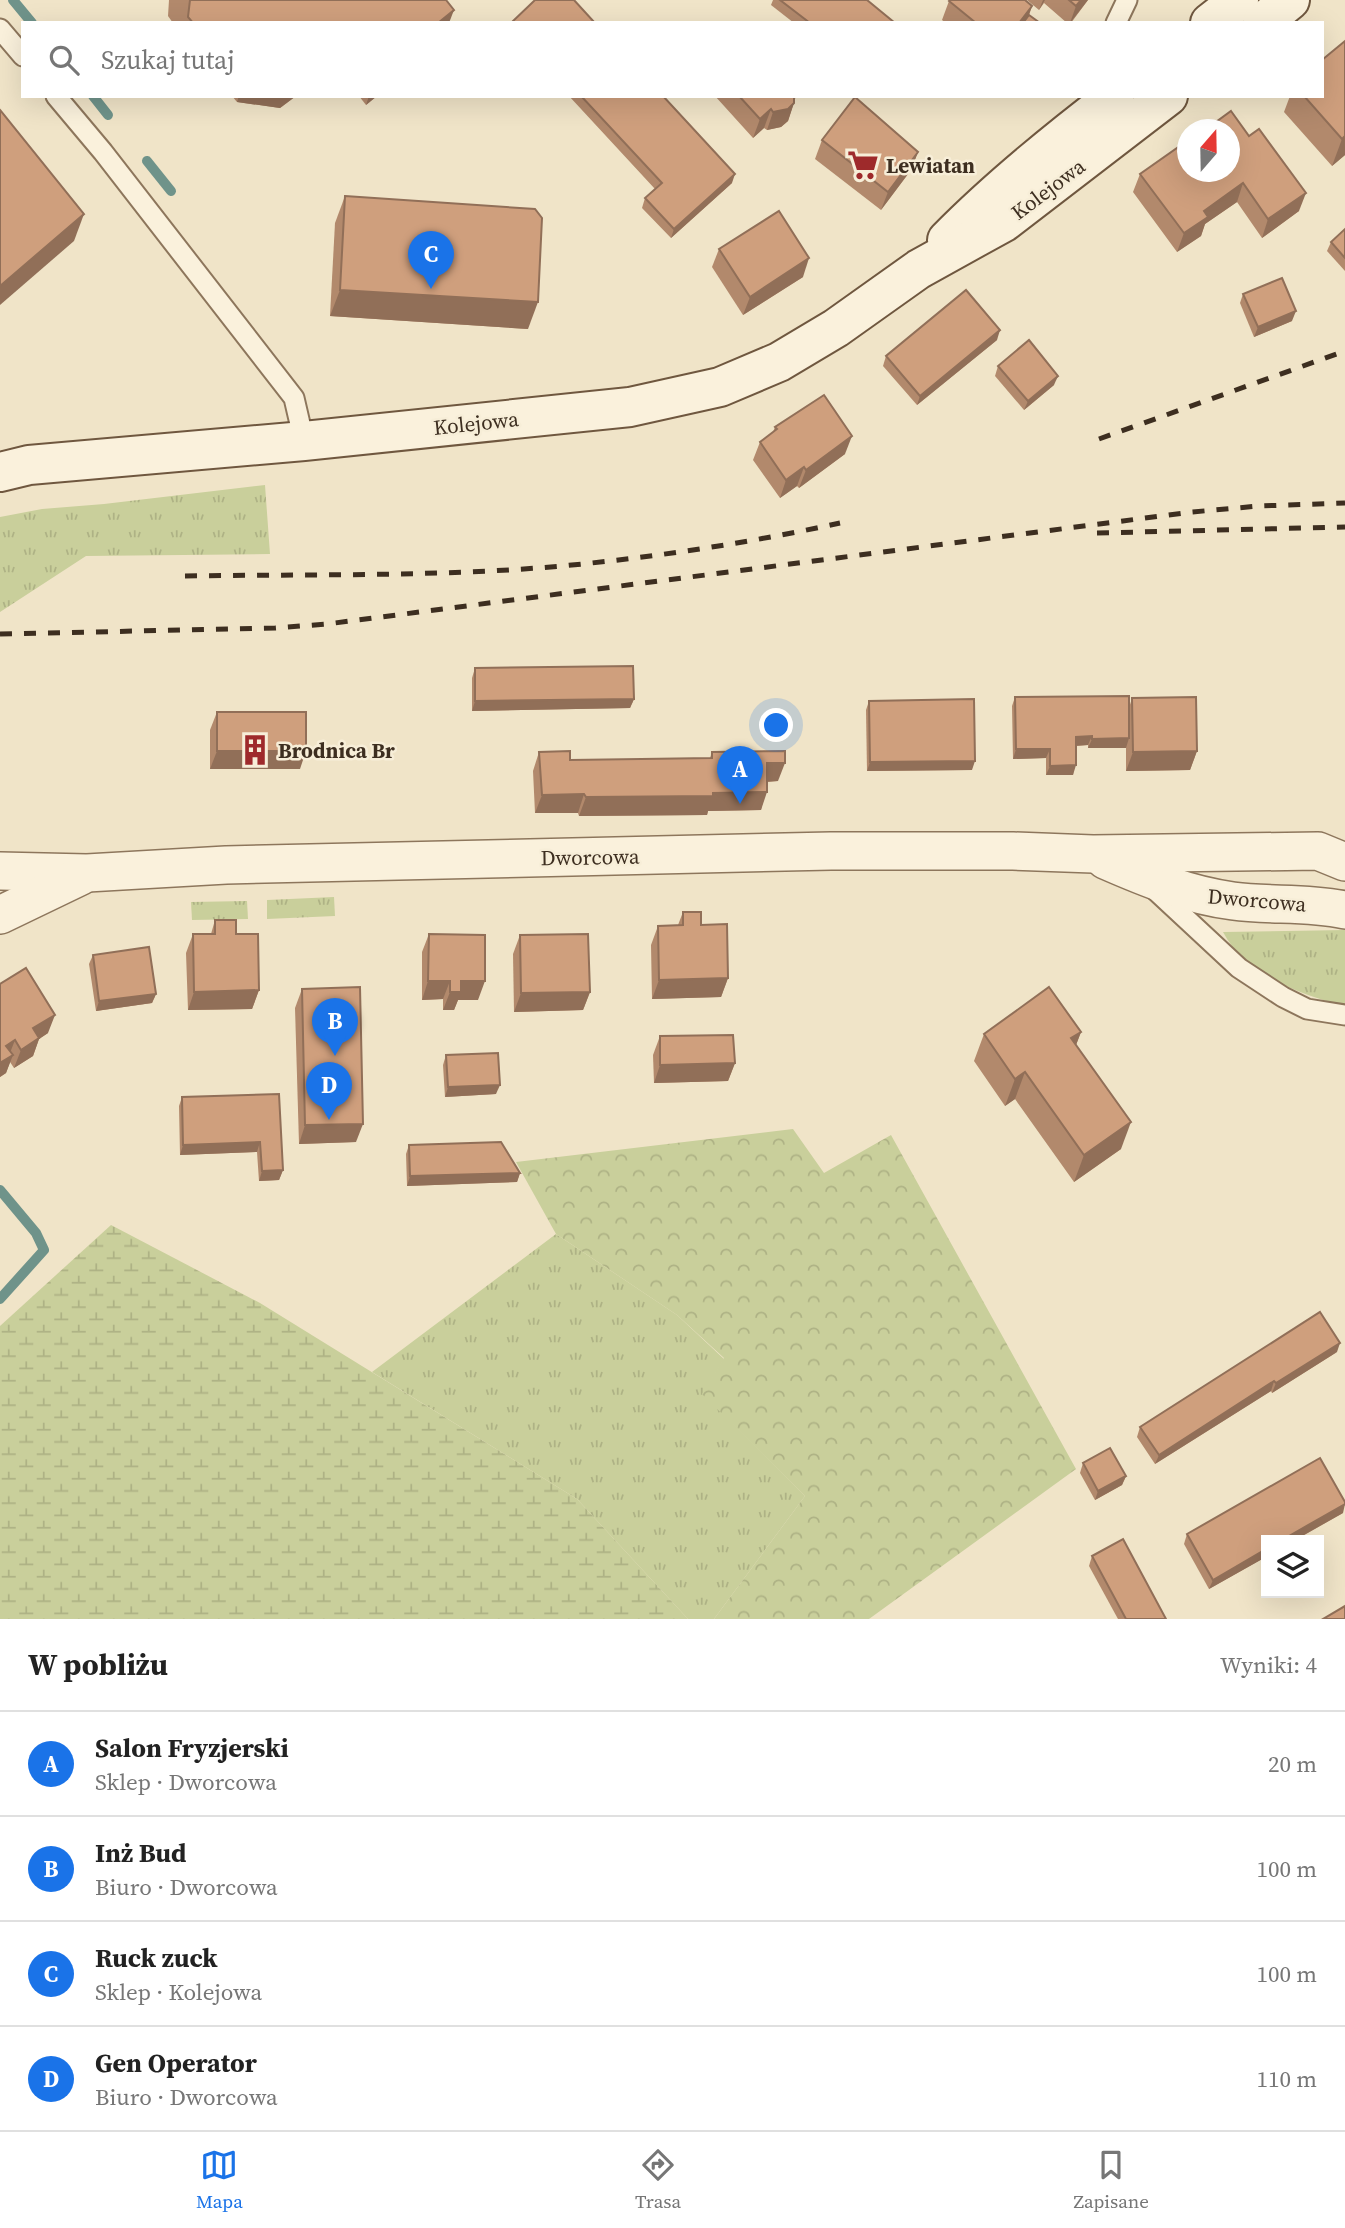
<!DOCTYPE html>
<html lang="pl">
<head>
<meta charset="utf-8">
<style>
	body { margin:0; font-family:"Source Serif 4",serif; background:#f2f2f2; color:#222 }
	.controls { position:absolute; right:21px; bottom:21px; display:grid; overflow:hidden; border-radius:0px; box-shadow:0 7px 28px #0002 }
	.controls button { width:63px; height:63px; display:grid; place-items:center; padding:0; border:0; border-bottom:2px solid #e0e0e0; background:#fff; color:#222; font:35px sans-serif }
	.compass { position:absolute; left:1177px; top:119px; width:63px; height:63px; border-radius:50%; background:#fff; box-shadow:0 7px 28px #0002; rotate:20deg }
	.you { position:absolute; left:777px; top:726px; width:24px; height:24px; margin:-18px; border:5px solid #fff; border-radius:50%; background:#1a73e8; box-shadow:0 0 0 10px #1a73e833 }
	.badge { display:grid; place-items:center; width:46px; height:46px; border-radius:50%; background:#1a73e8; color:#fff; font-size:23px; font-weight:700 }
	.pin { position:absolute; translate:-50% -58px; filter:drop-shadow(0 2px 4px #0008) }
	.pin::after { content:''; position:absolute; top:37px; width:24px; height:21px; background:inherit; clip-path:polygon(0 0,100% 0,50% 100%) }
	.list { margin:0; padding:0; list-style:none }
	h2 { display:flex; justify-content:space-between; align-items:center; height:91px; margin:0; padding:0 28px; font-size:30px }
	h2 small { font-size:23px; font-weight:400; color:#767676 }
	.list li { display:grid; grid-template-columns:46px 1fr auto; gap:21px; align-items:center; box-sizing:border-box; height:105px; padding:0 28px; border-top:2px solid #e0e0e0 }
	.list b { display:block; font-size:26px; white-space:nowrap }
	.list p { margin:0; font-size:23px; white-space:nowrap; color:#767676 }
	.list em { font-size:23px; font-style:normal; color:#767676 }
	.icon { flex:none; width:38px; height:38px; fill:none; stroke:currentColor; stroke-width:2; stroke-linecap:round; stroke-linejoin:round }
	.map { position:relative; flex:none; width:1345px; height:1619px; overflow:hidden }
	.search { position:absolute; background:#fff; box-shadow:0 7px 28px #0002; left:21px; right:21px; top:21px; height:77px; display:flex; align-items:center; gap:18px; box-sizing:border-box; padding:0 24px; border-radius:0px; color:#767676; font-size:26px }
	.sheet { height:511px; background:#fff }
	nav { display:flex; justify-content:space-around; align-items:center; box-sizing:border-box; height:98px; border-top:2px solid #e0e0e0; background:#fff; font-size:19px; color:#767676 }
	nav a { display:grid; justify-items:center; gap:4px }
	nav .on { color:#1a73e8 }
	.map>svg:first-child { display:block }
	.grass { fill:url(#grass-tufts) }
	.forest { fill:url(#forest-crowns) }
	.wetland { fill:url(#wetland-marsh) }
	.lines { fill:none; stroke-linecap:round; stroke-linejoin:round }
	.stream { stroke:#6f938a; stroke-width:10 }
	.lane-casing { stroke:#8d765c; stroke-width:23 }
	.street-casing { stroke:#8d765c; stroke-width:40 }
	.secondary-casing { stroke:#6f573f; stroke-width:42 }
	.lane { stroke:#faf1dc; stroke-width:19 }
	.street { stroke:#faf1dc; stroke-width:37 }
	.secondary { stroke:#faf1dc; stroke-width:38 }
	.rail { stroke:#3d2e20; stroke-width:5; stroke-dasharray:12 12; stroke-linecap:butt }
	.wall { fill:#b2896c }
	.shaded-wall { fill:#916f58 }
	.building { fill:#cf9f7d; stroke:#916f58; stroke-width:2 }
	.labels { text-anchor:middle; dominant-baseline:central; stroke-width:5; stroke-linejoin:round; paint-order:stroke }
	.poi-label { font-size:21px; font-weight:bold; fill:#3d2e20; stroke:#f7eed8; text-anchor:start }
	.street-label { font-size:21px; fill:#3d2e20; stroke:#f7eed8 }
</style>
</head>
<body>
<div class="map">
<svg width="1345" height="1619" viewBox="0 0 1345 1619">
	<defs>
		<pattern id="grass-tufts" width="24" height="20" patternUnits="userSpaceOnUse" patternTransform="scale(1.75)"><rect width="24" height="20" fill="#c9cf9b"/><path d="M3 7l-1-3M5 7V3M7 7l1-3M15 17l-1-3M17 17v-4M19 17l1-3" fill="none" stroke="#aeb285"/></pattern>
		<pattern id="forest-crowns" width="20" height="18" patternUnits="userSpaceOnUse" patternTransform="scale(1.75)"><rect width="20" height="18" fill="#c9cf9b"/><path d="M2 6a3 3 0 1 1 6 0M12 15a3 3 0 1 1 6 0" fill="none" stroke="#aeb285"/></pattern>
		<pattern id="wetland-marsh" width="20" height="14" patternUnits="userSpaceOnUse" patternTransform="scale(1.75)"><rect width="20" height="14" fill="#c9cf9b"/><path d="M1 5h8M5 5V1M11 12h8M15 12V8" fill="none" stroke="#aeb285"/></pattern>
	</defs>
	<rect width="100%" height="100%" fill="#f0e4c8"/>
	<g class="grass">
		<path d="M265 485 270 554 86 556 0 612V517L42 509 104 504Z"/>
		<path d="M334 897 335 916 267 919V900Z"/>
		<path d="M247 901 248 919 192 920 191 902Z"/>
		<path d="M1345 930V1006C1301 995 1245 975 1223 932Z"/>
		<path d="M556 1234 677 1315 724 1359 703 1394 805 1496 714 1619H688L577 1499 372 1372Z"/>
	</g>
	<path class="forest" d="M793 1129 824 1173 891 1135 1076 1469 869 1619H714L805 1496 702 1394 724 1358 677 1315 556 1234 516 1162Z"/>
	<path class="wetland" d="M111 1225 260 1303 577 1499 688 1619H0V1326Z"/>
	<g class="lines">
		<g class="stream">
			<path d="M13 0 32 23"/>
			<path d="M93 96 108 115"/>
			<path d="M147 161 171 191"/>
			<path d="M0 1190 36 1233 44 1250 0 1299"/>
		</g>
		<defs>
			<g id="lane">
				<path d="M1116 23 1127 0"/>
				<path d="M0 29 23 56"/>
				<path d="M56 96 103 152 294 398 304 441"/>
				<path d="M1153 888 1239 968 1283 997 1307 1009 1345 1015"/>
			</g>
			<g id="street">
				<path d="M1105 860C1146 878 1188 895 1233 901 1270 906 1308 902 1345 910"/>
				<path d="M0 871 87 873 226 865 831 851H1013L1093 854 1318 851 1345 862"/>
				<path d="M0 915 81 876"/>
			</g>
			<g id="secondary">
				<path d="M1210 23 1239 0"/>
				<path d="M1262 23 1290 0"/>
				<path d="M947 240C999 187 1056 141 1115 96"/>
				<path d="M0 472 29 465 304 441 630 407 720 387 779 362 836 328 919 269 1004 222 1168 96"/>
			</g>
		</defs>
		<use href="#lane" class="lane-casing"/>
		<use href="#street" class="street-casing"/>
		<use href="#secondary" class="secondary-casing"/>
		<use href="#lane" class="lane"/>
		<use href="#street" class="street"/>
		<use href="#secondary" class="secondary"/>
		<g class="rail">
			<path d="M1099 439 1345 351"/>
			<path d="M1097 533 1345 527"/>
			<path d="M185 576C311 574 437 577 562 566 656 557 748 543 840 523"/>
			<path d="M0 634 275 628 327 624 1192 512 1259 506 1345 503"/>
		</g>
	</g>
	<g class="wall">
		<path d="M169 0H446L449 23H173L168 16Z"/>
		<path d="M773 0H867L895 23H794L771 5Z"/>
		<path d="M1027 0H1088L1071 23H1067L1044 3 1039 10Z"/>
		<path d="M949 1 1032 6 1029 15 1040 23H946L942 20Z"/>
		<path d="M1345 41V155L1332 166 1284 112 1290 96H1322Z"/>
		<path d="M232 96H296L280 108 237 102Z"/>
		<path d="M359 96H377L366 105Z"/>
		<path d="M569 96H663L732 183 671 238 642 208 645 198 655 189Z"/>
		<path d="M715 96H796L788 121 781 127 767 130 764 128 753 138Z"/>
		<path d="M822 140 918 152 911 170 881 210 815 159Z"/>
		<path d="M1229 172 1299 211 1262 238 1237 202 1205 224 1201 236 1177 252 1133 192 1140 174Z"/>
		<path d="M345 196 528 329 330 316 335 223Z"/>
		<path d="M1345 229V271L1327 251 1331 242Z"/>
		<path d="M719 249 803 277 743 315 712 267Z"/>
		<path d="M1243 294 1292 321 1254 337 1240 303Z"/>
		<path d="M997 340 917 405 883 366 886 356Z"/>
		<path d="M998 366 1054 385 1024 410 995 376Z"/>
		<path d="M775 427 845 454 799 488 797 486 780 498 753 460 760 442 773 432Z"/>
		<path d="M475 668 634 699 630 708 472 711V678Z"/>
		<path d="M1015 697 1129 708 1132 698 1197 751 1190 770 1126 771V748H1088V745L1076 746 1073 775H1046V758L1013 759 1012 706Z"/>
		<path d="M869 701 972 770 867 771 866 710Z"/>
		<path d="M217 712 300 769H210V730Z"/>
		<path d="M539 752 570 760 710 758 712 752 778 781 767 782 761 810 708 811 707 815 579 816 578 813H535L533 771Z"/>
		<path d="M683 912 701 925 728 978 721 997 652 999 651 945 658 926 678 925Z"/>
		<path d="M215 920 236 934 259 990 252 1009 188 1010 186 953 193 934H211Z"/>
		<path d="M429 934 478 1000H458L454 1010H443V999L422 1000V952Z"/>
		<path d="M520 935 590 992 583 1010 514 1012 513 954Z"/>
		<path d="M93 955 156 994 152 1003 96 1011 89 964Z"/>
		<path d="M0 984 48 1033 39 1039 33 1056 14 1068 10 1062 6 1073 0 1077Z"/>
		<path d="M302 989 356 1142 299 1144 295 1008Z"/>
		<path d="M1081 1032 1076 1045 1121 1149 1074 1182 1015 1099 1005 1106 974 1061 984 1034Z"/>
		<path d="M660 1036 735 1063 728 1081 654 1083 653 1055Z"/>
		<path d="M446 1055 496 1094 445 1097 443 1065Z"/>
		<path d="M279 1094 283 1170 279 1180 259 1181 257 1152 180 1155 179 1106 182 1097Z"/>
		<path d="M409 1145 520 1173 517 1182 407 1186 406 1154Z"/>
		<path d="M1337 1352 1272 1393 1271 1391 1155 1464 1137 1437 1140 1427Z"/>
		<path d="M1083 1463 1126 1476 1122 1485 1095 1500 1080 1473Z"/>
		<path d="M1343 1513 1209 1589 1184 1544 1187 1534Z"/>
		<path d="M1092 1556 1166 1619H1118L1089 1566Z"/>
	</g>
	<g class="shaded-wall">
		<path d="M1043 0H1045L1039 10Z"/>
		<path d="M1081 0H1088L1070 23 1076 6Z"/>
		<path d="M1032 6 1026 23H1019Z"/>
		<path d="M454 10 449 23H438Z"/>
		<path d="M239 96H296L280 108 237 102Z"/>
		<path d="M369 96H377L366 105Z"/>
		<path d="M794 103 788 121 781 127 767 130 773 112Z"/>
		<path d="M771 109 764 128 753 138 760 119Z"/>
		<path d="M1345 136V155L1332 166 1342 139Z"/>
		<path d="M918 152 911 170 881 210 888 192Z"/>
		<path d="M735 174 732 183 671 238 674 229Z"/>
		<path d="M1243 183 1237 202 1205 224 1201 236 1177 252 1184 233 1204 211Z"/>
		<path d="M1306 193 1299 211 1262 238 1268 219Z"/>
		<path d="M84 214 74 241 0 305V286Z"/>
		<path d="M809 258 803 277 743 315 750 297Z"/>
		<path d="M340 290 538 302 528 329 330 316Z"/>
		<path d="M1296 311 1292 321 1254 337 1258 327Z"/>
		<path d="M1000 330 997 340 917 405 920 396Z"/>
		<path d="M1058 376 1054 385 1024 410 1028 401Z"/>
		<path d="M852 436 845 454 799 488 806 470Z"/>
		<path d="M804 467 797 486 780 498 786 480Z"/>
		<path d="M634 699 630 708 472 711 475 701Z"/>
		<path d="M1092 736 1088 745 1072 746 1076 737Z"/>
		<path d="M1129 738 1126 748H1088L1092 739Z"/>
		<path d="M1016 749H1050L1046 758 1013 759Z"/>
		<path d="M217 751H306L300 769H210Z"/>
		<path d="M1197 751 1190 770 1126 771 1133 752Z"/>
		<path d="M975 761 972 770 867 771 870 762Z"/>
		<path d="M767 763H785L778 781 760 782Z"/>
		<path d="M1076 765 1073 775H1046L1050 766Z"/>
		<path d="M767 792 761 810 708 811 707 815 579 816 586 797Z"/>
		<path d="M584 794 578 813H535L542 795Z"/>
		<path d="M728 978 721 997 652 999 659 980Z"/>
		<path d="M428 981H450L443 999 422 1000Z"/>
		<path d="M461 981H485L478 1000H458L454 1010H443L450 992Z"/>
		<path d="M259 990 252 1009 188 1010 194 992Z"/>
		<path d="M590 992 583 1010 514 1012 521 993Z"/>
		<path d="M156 994 152 1003 96 1011 99 1001Z"/>
		<path d="M55 1015 48 1033 39 1039 33 1056 14 1068 21 1050 33 1028Z"/>
		<path d="M1081 1032 1071 1058V1038Z"/>
		<path d="M15 1040 8 1058 13 1055 6 1073 0 1077V1062L6 1046Z"/>
		<path d="M735 1063 728 1081 654 1083 660 1065Z"/>
		<path d="M1025 1072 1015 1099 1005 1106 1015 1079Z"/>
		<path d="M500 1085 496 1094 445 1097 448 1087Z"/>
		<path d="M1131 1122 1121 1149 1074 1182 1084 1155Z"/>
		<path d="M363 1124 356 1142 299 1144 305 1125Z"/>
		<path d="M260 1142 257 1152 180 1155 183 1145Z"/>
		<path d="M283 1170 279 1180 259 1181 262 1171Z"/>
		<path d="M520 1173 517 1182 407 1186 410 1176Z"/>
		<path d="M1340 1343 1337 1352 1272 1393 1276 1383Z"/>
		<path d="M1274 1381 1271 1391 1155 1464 1159 1455Z"/>
		<path d="M1126 1476 1122 1485 1095 1500 1098 1491Z"/>
		<path d="M1345 1504 1343 1513 1295 1540H1282Z"/>
		<path d="M1266 1549V1557L1209 1589 1213 1580Z"/>
	</g>
	<g class="building">
		<path d="M190 0H446L454 10 438 23H193L188 17Z"/>
		<path d="M535 0H574L595 23H513L512 22Z"/>
		<path d="M780 0H867L895 23H810Z"/>
		<path d="M950 0H1025L1032 6 1019 23H976L949 1Z"/>
		<path d="M1069 0H1081L1076 6Z"/>
		<path d="M1029 15 1040 23H1023Z"/>
		<path d="M1345 41V136L1342 139 1304 96H1322V60Z"/>
		<path d="M581 96H663L735 174 674 229 645 198 662 183Z"/>
		<path d="M739 96H794V103L788 109 773 112 771 109 760 119Z"/>
		<path d="M855 97 918 152 888 192 822 140Z"/>
		<path d="M0 110 84 214 0 286Z"/>
		<path d="M1231 111 1249 136 1259 129 1306 193 1268 219 1243 183 1204 211 1208 217 1184 233 1140 174 1187 141V172H1229V130H1205Z"/>
		<path d="M345 196 535 209 542 218 538 302 340 290Z"/>
		<path d="M779 211 809 258 750 297 719 249Z"/>
		<path d="M1345 229V258L1331 242Z"/>
		<path d="M1282 278 1296 311 1258 327 1243 294Z"/>
		<path d="M966 290 1000 330 920 396 886 356Z"/>
		<path d="M1029 340 1058 376 1028 401 998 366Z"/>
		<path d="M824 395 852 436 806 470 804 467 786 480 760 442 777 429 775 427Z"/>
		<path d="M633 666 634 699 475 701V668Z"/>
		<path d="M1129 696V738L1092 739V736L1076 737V765L1050 766V749H1016L1015 697Z"/>
		<path d="M1196 697 1197 751 1133 752 1132 698Z"/>
		<path d="M974 699 975 761 870 762 869 701Z"/>
		<rect x="217" y="712" width="89" height="39"/>
		<path d="M570 751V760L712 758V752L785 751V763H767V792L713 793V796L586 797 584 794 542 795 539 752Z"/>
		<path d="M683 912H701V925L727 924 728 978 659 980 658 926 683 925Z"/>
		<path d="M215 920H236V934H258L259 990 194 992 193 934H215Z"/>
		<path d="M429 934 485 935V981H461V992H450V981H428Z"/>
		<path d="M588 934 590 992 521 993 520 935Z"/>
		<path d="M149 947 156 994 99 1001 93 955Z"/>
		<path d="M26 968 55 1015 33 1028 39 1038 21 1050 15 1040 6 1046 13 1055 0 1063V984Z"/>
		<path d="M360 987 363 1124 305 1125 302 989Z"/>
		<path d="M1049 987 1081 1032 1071 1038 1131 1122 1084 1155 1025 1072 1015 1079 984 1034Z"/>
		<path d="M733 1035 735 1063 660 1065V1036Z"/>
		<path d="M498 1053 500 1085 448 1087 446 1055Z"/>
		<path d="M279 1094 283 1170 262 1171 260 1142 183 1145 182 1097Z"/>
		<path d="M501 1142 520 1173 410 1176 409 1145Z"/>
		<path d="M1320 1312 1340 1343 1276 1383 1274 1381 1159 1455 1140 1427Z"/>
		<path d="M1110 1448 1126 1476 1098 1491 1083 1463Z"/>
		<path d="M1320 1458 1345 1502V1504L1282 1540H1266V1549L1213 1580 1187 1534Z"/>
		<path d="M1123 1539 1166 1619H1126L1092 1556Z"/>
		<path d="M1345 1606V1619H1323Z"/>
	</g>
	<defs>
		<symbol id="supermarket-bare" viewBox="-9 -9 18 18"><path d="M-6-5.5h2.5l.6 2H6L4.5 2H-2.5L-4.4-4H-6ZM-1.5 3.2a1.3 1.3 0 1 0 .1 0ZM3 3.2a1.3 1.3 0 1 0 .1 0Z" fill="#9e2a2b" stroke="#f7eed8" stroke-width="2.5" paint-order="stroke"/></symbol>
		<symbol id="building-bare" viewBox="-9 -9 18 18"><path d="M-4-6H4V6H1V3H-1V6H-4ZM-2.5-4.3h1.7v1.8h-1.7ZM.8-4.3h1.7v1.8H.8ZM-2.5-1h1.7V.8h-1.7ZM.8-1h1.7V.8H.8Z" fill="#9e2a2b" stroke="#f7eed8" stroke-width="2.5" paint-order="stroke"/></symbol>
	</defs>
	<g fill-rule="evenodd">
		<use href="#supermarket-bare" x="841" y="143" width="44" height="44"/>
		<use href="#building-bare" x="233" y="728" width="44" height="44"/>
	</g>
	<g class="labels">
		<g class="poi-label">
			<text x="886" y="165">Lewiatan</text>
			<text x="278" y="750">Brodnica Br</text>
		</g>
		<g class="street-label">
			<text transform="translate(1048 189) rotate(-37)">Kolejowa</text>
			<text transform="translate(476 423) rotate(-6)">Kolejowa</text>
			<text transform="translate(590 857) rotate(-1)">Dworcowa</text>
			<text transform="translate(1257 900) rotate(5)">Dworcowa</text>
		</g>
	</g>
</svg>
<div class="controls">
<button><svg class="icon" aria-label="layers" viewBox="0 0 24 24"><path d="M12 4l9 5-9 5-9-5zM3 14l9 5 9-5"/></svg></button>
</div>
<svg class="compass" viewBox="-18 -18 36 36"><path d="M0-13l5 13h-10z" fill="#e53935"/><path d="M0 13l5-13h-10z" fill="#767676"/></svg>
<div class="you"></div>
<div class="pin badge" style="left:740px;top:804px">A</div>
<div class="pin badge" style="left:335px;top:1056px">B</div>
<div class="pin badge" style="left:431px;top:289px">C</div>
<div class="pin badge" style="left:329px;top:1120px">D</div>
<div class="search"><svg class="icon" aria-label="search" viewBox="0 0 24 24"><circle cx="10" cy="10" r="6"/><path d="M15 15l6 6"/></svg>Szukaj tutaj</div>
</div>
<section class="sheet">
<h2>W pobliżu<small>Wyniki: 4</small></h2>
<ul class="list">
<li><span class="badge">A</span><div><b>Salon Fryzjerski</b><p>Sklep · Dworcowa</p></div><em>20 m</em></li>
<li><span class="badge">B</span><div><b>Inż Bud</b><p>Biuro · Dworcowa</p></div><em>100 m</em></li>
<li><span class="badge">C</span><div><b>Ruck zuck</b><p>Sklep · Kolejowa</p></div><em>100 m</em></li>
<li><span class="badge">D</span><div><b>Gen Operator</b><p>Biuro · Dworcowa</p></div><em>110 m</em></li>
</ul>
</section>
<nav>
<a class="on"><svg class="icon" aria-label="map" viewBox="0 0 24 24"><path d="M3 6l6-2 6 2 6-2v14l-6 2-6-2-6 2zM9 4v14M15 6v14"/></svg>Mapa</a>
<a><svg class="icon" aria-label="directions" viewBox="0 0 24 24"><path d="M12 3l9 9-9 9-9-9zM9 14v-3h6M13 9l2 2-2 2"/></svg>Trasa</a>
<a><svg class="icon" aria-label="saved" viewBox="0 0 24 24"><path d="M7 4h10v16l-5-4-5 4z"/></svg>Zapisane</a>
</nav>
</body>
</html>
